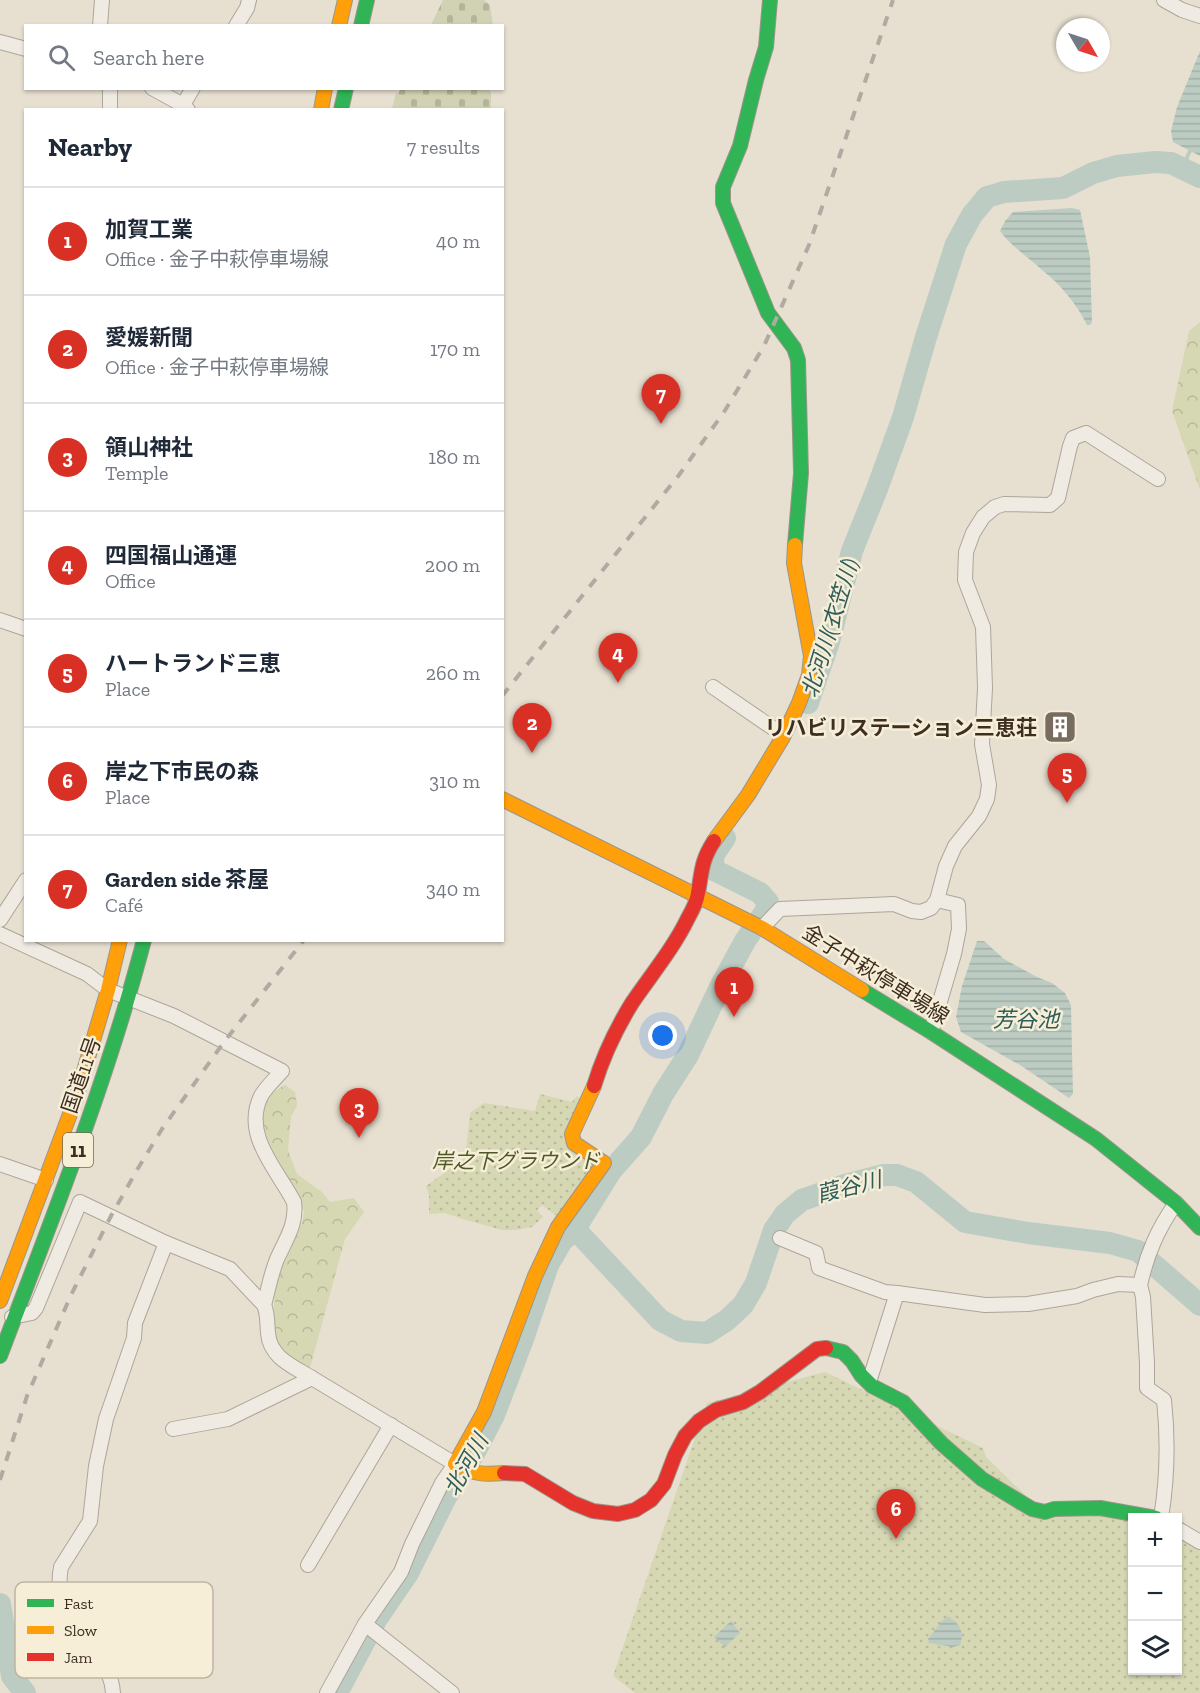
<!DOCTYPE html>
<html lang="en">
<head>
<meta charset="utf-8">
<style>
	body { margin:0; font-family:"Zilla Slab","Noto Sans JP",serif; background:#f2f2f3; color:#1f2937 }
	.controls { position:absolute; right:18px; bottom:18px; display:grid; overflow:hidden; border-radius:0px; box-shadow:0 2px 4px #0004 }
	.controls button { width:54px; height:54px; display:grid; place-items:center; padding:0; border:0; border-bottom:2px solid #e0e1e3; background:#fff; color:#1f2937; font:30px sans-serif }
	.compass { position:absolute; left:1056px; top:18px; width:54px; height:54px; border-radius:50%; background:#fff; box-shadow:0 2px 4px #0004; rotate:129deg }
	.you { position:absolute; left:663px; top:1036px; width:21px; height:21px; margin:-15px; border:4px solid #fff; border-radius:50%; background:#1a73e8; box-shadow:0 0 0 9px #1a73e833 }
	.badge { display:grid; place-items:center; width:39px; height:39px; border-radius:50%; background:#d93025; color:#fff; font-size:20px; font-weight:700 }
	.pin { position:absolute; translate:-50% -50px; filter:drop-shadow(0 2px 3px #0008) }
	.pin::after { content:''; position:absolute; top:32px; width:21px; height:18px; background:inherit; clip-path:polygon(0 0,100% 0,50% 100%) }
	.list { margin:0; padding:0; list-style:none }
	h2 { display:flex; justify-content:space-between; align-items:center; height:78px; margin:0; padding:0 24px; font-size:26px }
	h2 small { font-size:20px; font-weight:400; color:#747a83 }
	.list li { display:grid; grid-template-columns:39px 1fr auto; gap:18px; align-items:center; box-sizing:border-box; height:108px; padding:0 24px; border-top:2px solid #e0e1e3 }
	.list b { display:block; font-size:22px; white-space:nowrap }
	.list p { margin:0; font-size:20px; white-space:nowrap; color:#747a83 }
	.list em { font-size:20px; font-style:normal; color:#747a83 }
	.icon { flex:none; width:33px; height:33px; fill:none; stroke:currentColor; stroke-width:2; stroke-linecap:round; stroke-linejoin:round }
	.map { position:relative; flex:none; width:1200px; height:1693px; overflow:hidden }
	.search { position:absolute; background:#fff; box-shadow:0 2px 4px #0004; left:24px; top:24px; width:480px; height:66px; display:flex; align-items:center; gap:15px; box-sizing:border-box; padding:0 21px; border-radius:0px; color:#747a83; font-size:22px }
	.panel { position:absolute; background:#fff; box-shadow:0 2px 4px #0004; left:24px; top:108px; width:480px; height:834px; border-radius:0px }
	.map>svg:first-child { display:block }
	.forest { fill:url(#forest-crowns) }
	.cemetery { fill:url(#cemetery-stones) }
	.park { fill:url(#park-dots) }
	.water { fill:url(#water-rules) }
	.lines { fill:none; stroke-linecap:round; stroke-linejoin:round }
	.stream { stroke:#bcccc2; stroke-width:4 }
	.river { stroke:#bcccc2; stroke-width:22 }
	.street-casing { stroke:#ada599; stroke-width:16 }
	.fast-casing { stroke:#9c958a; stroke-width:16 }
	.slow-casing { stroke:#9c958a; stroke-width:16 }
	.jam-casing { stroke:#9c958a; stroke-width:16 }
	.street { stroke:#efebe3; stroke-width:14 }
	.fast { stroke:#30b455; stroke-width:14 }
	.slow { stroke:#ff9f0a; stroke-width:14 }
	.jam { stroke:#e5322d; stroke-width:14 }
	.rail { stroke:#afaaa2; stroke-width:4; stroke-dasharray:10 10; stroke-linecap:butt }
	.labels { text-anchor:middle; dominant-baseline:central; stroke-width:5; stroke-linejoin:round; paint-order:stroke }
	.shield { fill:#f7eed8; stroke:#756857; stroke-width:1.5 }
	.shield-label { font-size:20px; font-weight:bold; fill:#3d2e20 }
	.poi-label { font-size:21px; font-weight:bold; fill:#3d2e20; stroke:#f7eed8; text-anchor:end }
	.street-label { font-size:21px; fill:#3d2e20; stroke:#f7eed8 }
	.park-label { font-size:21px; font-style:italic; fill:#4d5a26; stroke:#f7eed8 }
	.water-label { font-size:22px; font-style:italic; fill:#2f5d5a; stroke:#f7eed8 }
	.key { fill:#f7eed8; stroke:#bfb4a1; stroke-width:1.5 }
	.key-label { font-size:16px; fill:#3d2e20 }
</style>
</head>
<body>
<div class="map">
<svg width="1200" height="1693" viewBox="0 0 1200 1693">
	<defs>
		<pattern id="forest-crowns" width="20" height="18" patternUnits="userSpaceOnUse" patternTransform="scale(1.5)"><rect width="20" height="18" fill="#d6d7b3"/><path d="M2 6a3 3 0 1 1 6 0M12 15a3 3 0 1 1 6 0" fill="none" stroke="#b9b99a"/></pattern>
		<pattern id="cemetery-stones" width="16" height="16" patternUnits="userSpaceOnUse" patternTransform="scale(1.5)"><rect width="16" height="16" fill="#d1d1b3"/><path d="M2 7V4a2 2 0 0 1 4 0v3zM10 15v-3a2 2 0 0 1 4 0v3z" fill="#b4b49a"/></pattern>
		<pattern id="park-dots" width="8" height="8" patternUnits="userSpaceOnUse" patternTransform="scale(1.5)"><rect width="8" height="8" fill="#d6d7b3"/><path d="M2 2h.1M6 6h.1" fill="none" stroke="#b9b99a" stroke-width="1.8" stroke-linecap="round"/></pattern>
		<pattern id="water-rules" width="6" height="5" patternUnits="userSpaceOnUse" patternTransform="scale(1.5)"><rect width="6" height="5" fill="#bcccc2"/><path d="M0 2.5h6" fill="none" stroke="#a2b0a6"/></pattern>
	</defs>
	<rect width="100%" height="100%" fill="#e7e0d1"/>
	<g class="forest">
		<path d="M1200 322V490L1172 411 1189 331Z"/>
		<path d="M285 1085 295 1092 297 1106 291 1116 288 1150 297 1174 322 1192 330 1202 354 1198 364 1212 345 1239 310 1368C277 1354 268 1335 275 1300L270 1295 277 1274 303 1220 304 1210 301 1209C283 1177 234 1110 285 1085Z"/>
	</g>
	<g class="cemetery">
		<path d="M443 0H484L490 5 493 25H431Z"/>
		<path d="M401 89H489L491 93V109H392L396 93H398Z"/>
	</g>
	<g class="park">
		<path d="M540 1094 572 1102 577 1096 581 1099 566 1135 595 1165 558 1217 542 1205 537 1210 543 1217 532 1227 516 1230H502L466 1220 445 1213 429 1214V1195L426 1186 465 1158 470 1113 484 1103 535 1111Z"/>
		<path d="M825 1372 983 1448 986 1457 1027 1497 1042 1506 1132 1518V1670H1178V1532L1200 1547V1693H635L613 1676 707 1403Z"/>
	</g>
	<g class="water">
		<path d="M1200 51V156L1173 142 1171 131 1177 107Z"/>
		<path d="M1072 208 1080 210 1090 257 1092 322 1090 325H1087C1076 303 1061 285 1042 270 1028 257 1012 247 1000 231L1005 221 1013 212Z"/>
		<path d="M977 941H984L1004 959 1037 977 1052 983 1065 993 1071 1005 1073 1094 1069 1098 1020 1065 961 1032 956 1017 962 986Z"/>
		<path d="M948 1617C959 1621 965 1634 960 1645L953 1647 929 1643 928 1639 942 1621Z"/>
		<path d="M731 1621 740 1633 725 1647 714 1637Z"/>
	</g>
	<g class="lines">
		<path class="stream" d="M1182 168 1190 151"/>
		<g class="river">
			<path d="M808 703 829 642 852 551 877 489 903 417 926 337 956 244 972 215 987 197 1004 192 1063 188 1093 173 1117 166 1155 162 1171 163 1200 177"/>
			<path d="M575 1229 660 1320 681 1331 707 1333 727 1320 743 1305 756 1283 774 1230 785 1214 802 1200 845 1185 884 1175H897L916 1182 965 1222 1028 1233 1110 1243 1138 1251 1200 1305"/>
			<path d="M0 1604 12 1676 25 1693"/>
			<path d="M337 1693 376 1620 408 1573 446 1497 476 1450 494 1415 523 1339 548 1265 562 1241 575 1229 611 1171 641 1137 663 1094 688 1055 720 987 745 941 765 912 768 902 760 893 712 869 714 854 725 838"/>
		</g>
		<defs>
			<g id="street">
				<path d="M1164 0 1182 10 1200 16"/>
				<path d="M100 26 102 0"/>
				<path d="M236 26 247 8 249 0"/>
				<path d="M0 42 26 49"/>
				<path d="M110 88V110"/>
				<path d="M152 88 183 105 188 110"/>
				<path d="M183 105 193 88"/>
				<path d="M0 620 26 629"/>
				<path d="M713 687 783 735"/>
				<path d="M0 920 26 880"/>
				<path d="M762 928 780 909 894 904 912 911 921 912 931 908 937 900 946 866 955 846 979 816 987 799 989 785 982 744 985 688 983 627 965 580 966 552 973 533 983 517 995 507 1004 504 1050 505 1058 498 1070 446 1073 438 1086 433 1158 479"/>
				<path d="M0 934 87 974 108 990 174 1016 282 1071C275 1079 266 1087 261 1096 242 1135 277 1169 294 1202 297 1224 286 1239 277 1259 271 1274 268 1290 264 1305"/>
				<path d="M931 1032 954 954 959 929 958 905 937 900"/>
				<path d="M0 1164 46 1180"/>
				<path d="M780 1238 816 1253 819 1268 885 1292 897 1293"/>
				<path d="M166 1243 230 1269 264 1305C268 1314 267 1323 268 1333 270 1358 293 1366 312 1378L228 1419 173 1429"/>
				<path d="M1140 1285 1143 1297 1147 1363V1388L1164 1400C1168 1437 1167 1481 1161 1518"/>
				<path d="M12 1317 32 1313 36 1308 80 1202 166 1243 135 1323 134 1338 106 1419 96 1466 90 1521 61 1567C55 1596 69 1628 87 1650 101 1667 111 1668 113 1693"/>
				<path d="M312 1378 455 1464 442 1483 412 1544 401 1572 365 1624 327 1693"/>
				<path d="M869 1382 897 1293 985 1305 1028 1304 1077 1296 1093 1290 1118 1284 1140 1285C1147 1254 1157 1230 1176 1203"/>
				<path d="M1178 1529 1200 1542"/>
				<path d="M308 1565 391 1425"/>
				<path d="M365 1624 452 1693"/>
			</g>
			<g id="fast">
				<path d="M770 0 766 47 756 80 740 146 723 187V203L768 313 794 348 798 360 801 473 795 545"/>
				<path d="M361 26 367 0"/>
				<path d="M341 110 346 88"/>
				<path d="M862 990 931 1032 1096 1139 1176 1203 1200 1228"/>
				<path d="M826 1348 843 1352 852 1361 861 1375 872 1386 903 1402 941 1443 982 1479 1032 1509 1045 1512 1054 1509 1100 1508 1156 1518"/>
				<path d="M0 1356C52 1219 107 1082 144 940"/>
			</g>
			<g id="slow">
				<path d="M339 26 345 0"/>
				<path d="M321 110 325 88"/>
				<path d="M502 799 762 928 862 990"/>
				<path d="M714 841 748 795 783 737 799 703 809 675 811 656 794 563 795 545"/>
				<path d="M0 1301 76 1098 108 990 120 940"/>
				<path d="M504 1473C481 1475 476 1474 455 1464L484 1412 535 1276 558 1227 604 1163 574 1143 572 1134 594 1086"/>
			</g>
			<g id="jam">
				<path d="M594 1086C603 1056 616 1029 632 1003 651 975 673 949 688 918 692 911 697 901 698 893 702 871 701 861 714 841"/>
				<path d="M504 1473 525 1474 573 1503 593 1511 618 1514 635 1510 651 1500 664 1484 675 1455 685 1436 699 1421 716 1410 743 1402 760 1392 817 1349 826 1348"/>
			</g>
		</defs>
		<use href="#street" class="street-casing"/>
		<use href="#fast" class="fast-casing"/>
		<use href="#slow" class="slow-casing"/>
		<use href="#jam" class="jam-casing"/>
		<use href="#street" class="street"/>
		<use href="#fast" class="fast"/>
		<use href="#slow" class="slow"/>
		<use href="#jam" class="jam"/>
		<g class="rail">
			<path d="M502 696 679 475 724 412 764 346 809 245 893 0"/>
			<path d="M0 1480 27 1396 71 1295 111 1216 137 1170 162 1129 224 1042 304 940"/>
		</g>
	</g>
	<defs>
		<symbol id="building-square" viewBox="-11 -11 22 22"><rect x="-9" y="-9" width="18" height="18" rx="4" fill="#786c5e" stroke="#f7eed8"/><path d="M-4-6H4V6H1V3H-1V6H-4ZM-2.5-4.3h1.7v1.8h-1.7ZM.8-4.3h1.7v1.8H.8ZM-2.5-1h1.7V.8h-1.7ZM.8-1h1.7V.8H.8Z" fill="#fff"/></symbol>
	</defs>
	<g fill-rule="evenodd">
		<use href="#building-square" x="1041" y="708" width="38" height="38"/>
	</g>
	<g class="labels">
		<rect class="shield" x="63" y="1133" width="30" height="34" rx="4.5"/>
		<g class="shield-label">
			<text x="78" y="1150">11</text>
		</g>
		<g class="poi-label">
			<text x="1037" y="727">リハビリステーション三恵荘</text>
		</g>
		<g class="street-label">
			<text transform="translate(876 974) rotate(32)">金子中萩停車場線</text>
			<text transform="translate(81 1075) rotate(-71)">国道11号</text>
		</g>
		<g class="park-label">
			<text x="516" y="1160">岸之下グラウンド</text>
		</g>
		<g class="water-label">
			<text transform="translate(830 628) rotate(-73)">北河川(衣笠川)</text>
			<text x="1026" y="1019">芳谷池</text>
			<text transform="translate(849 1187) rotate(-14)">葭谷川</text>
			<text transform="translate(466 1465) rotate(-61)">北河川</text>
		</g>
	</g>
	<rect x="15" y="1582" width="198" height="96" rx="9" class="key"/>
	<rect x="27" y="1599" width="27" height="8" fill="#30b455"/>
	<rect x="27" y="1626" width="27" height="8" fill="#ff9f0a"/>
	<rect x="27" y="1653" width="27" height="8" fill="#e5322d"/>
	<g class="key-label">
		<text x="64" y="1609">Fast</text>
		<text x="64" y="1636">Slow</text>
		<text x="64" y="1663">Jam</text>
	</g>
</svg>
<div class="controls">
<button>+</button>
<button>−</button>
<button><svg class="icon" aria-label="layers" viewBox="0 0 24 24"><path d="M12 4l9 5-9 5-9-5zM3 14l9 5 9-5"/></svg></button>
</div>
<svg class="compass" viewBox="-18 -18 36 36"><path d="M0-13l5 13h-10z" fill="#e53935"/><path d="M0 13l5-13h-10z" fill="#747a83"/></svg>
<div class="you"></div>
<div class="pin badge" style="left:734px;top:1017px">1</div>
<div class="pin badge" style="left:532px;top:753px">2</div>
<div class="pin badge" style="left:359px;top:1138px">3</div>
<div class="pin badge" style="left:618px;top:683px">4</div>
<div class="pin badge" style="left:1067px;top:803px">5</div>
<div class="pin badge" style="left:896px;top:1539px">6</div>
<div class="pin badge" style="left:661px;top:424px">7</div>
<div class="search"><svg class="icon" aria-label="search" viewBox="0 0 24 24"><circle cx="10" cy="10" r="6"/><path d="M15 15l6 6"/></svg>Search here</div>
<section class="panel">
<h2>Nearby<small>7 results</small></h2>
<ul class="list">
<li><span class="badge">1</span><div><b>加賀工業</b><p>Office · 金子中萩停車場線</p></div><em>40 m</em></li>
<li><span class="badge">2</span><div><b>愛媛新聞</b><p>Office · 金子中萩停車場線</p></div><em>170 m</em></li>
<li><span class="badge">3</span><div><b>領山神社</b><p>Temple</p></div><em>180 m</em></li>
<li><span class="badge">4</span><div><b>四国福山通運</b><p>Office</p></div><em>200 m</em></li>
<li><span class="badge">5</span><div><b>ハートランド三恵</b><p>Place</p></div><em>260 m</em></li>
<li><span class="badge">6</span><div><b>岸之下市民の森</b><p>Place</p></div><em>310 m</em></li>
<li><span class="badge">7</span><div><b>Garden side 茶屋</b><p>Café</p></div><em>340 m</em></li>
</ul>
</section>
</div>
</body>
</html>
